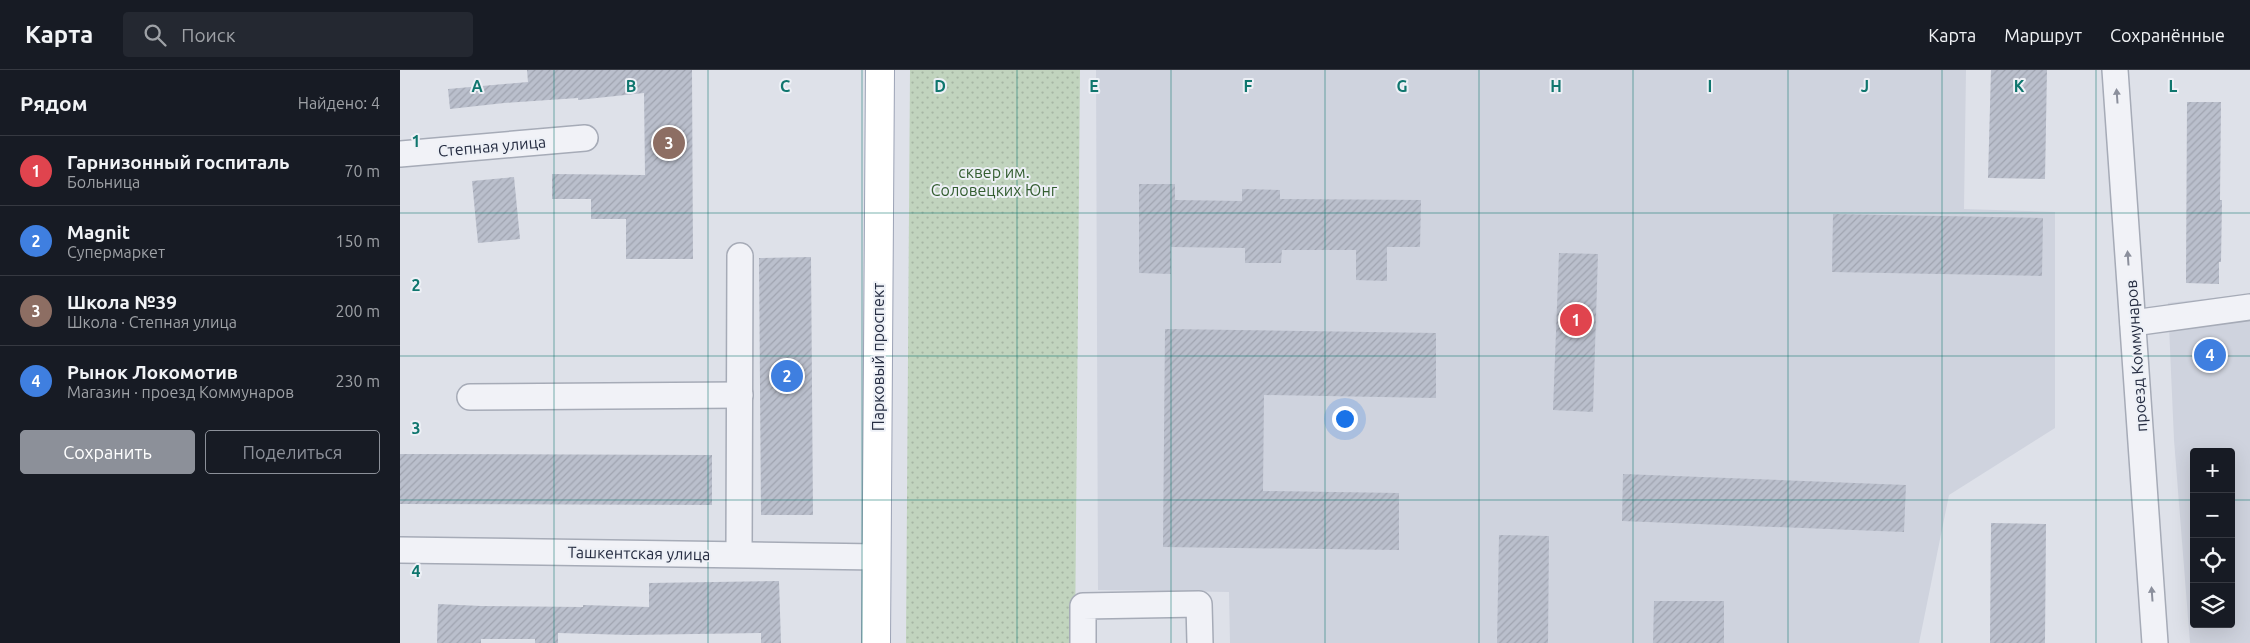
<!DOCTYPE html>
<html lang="ru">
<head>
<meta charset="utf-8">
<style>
	body { margin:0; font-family:Ubuntu,sans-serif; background:#242831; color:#f1f3f6 }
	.controls { position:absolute; right:15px; bottom:15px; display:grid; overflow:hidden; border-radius:5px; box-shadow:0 5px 20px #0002 }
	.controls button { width:45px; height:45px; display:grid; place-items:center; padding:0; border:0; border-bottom:1px solid #363941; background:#171b24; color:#f1f3f6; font:25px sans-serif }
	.you { position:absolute; left:944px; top:348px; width:18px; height:18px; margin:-12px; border:4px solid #fff; border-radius:50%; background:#1a73e8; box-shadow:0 0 0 8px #1a73e833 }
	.badge { display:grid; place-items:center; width:32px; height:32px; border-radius:50%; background:#8c9099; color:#fff; font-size:16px; font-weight:700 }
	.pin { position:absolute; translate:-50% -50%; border:2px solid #fff; box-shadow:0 1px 5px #0006 }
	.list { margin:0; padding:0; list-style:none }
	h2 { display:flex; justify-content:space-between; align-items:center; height:65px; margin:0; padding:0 20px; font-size:21px }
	h2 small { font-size:16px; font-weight:400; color:#9ea1a6 }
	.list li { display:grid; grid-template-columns:32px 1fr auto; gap:15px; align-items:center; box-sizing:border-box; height:70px; padding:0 20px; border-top:1px solid #363941 }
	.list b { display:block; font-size:19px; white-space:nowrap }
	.list p { margin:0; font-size:16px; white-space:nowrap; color:#9ea1a6 }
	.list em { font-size:16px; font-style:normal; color:#9ea1a6 }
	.actions { display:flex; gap:10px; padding:15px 20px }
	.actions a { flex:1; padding:11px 0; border:1px solid #8c9099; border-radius:5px; text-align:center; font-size:18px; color:#8c9099 }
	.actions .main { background:#8c9099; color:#fff }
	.icon { flex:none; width:28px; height:28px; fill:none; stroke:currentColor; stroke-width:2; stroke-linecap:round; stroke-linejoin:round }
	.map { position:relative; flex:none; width:1850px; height:573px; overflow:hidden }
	header { display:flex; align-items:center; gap:30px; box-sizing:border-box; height:70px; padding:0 25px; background:#171b24; border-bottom:1px solid #363941 }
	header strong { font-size:24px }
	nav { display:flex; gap:28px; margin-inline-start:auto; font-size:18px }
	.search { width:350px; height:45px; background:#242831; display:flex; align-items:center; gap:12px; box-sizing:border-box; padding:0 18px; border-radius:5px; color:#9ea1a6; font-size:19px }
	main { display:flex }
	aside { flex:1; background:#171b24 }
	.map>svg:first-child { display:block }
	.built { fill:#cfd3de; fill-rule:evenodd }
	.grass { fill:url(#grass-dots) }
	.building { fill:url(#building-hatch) }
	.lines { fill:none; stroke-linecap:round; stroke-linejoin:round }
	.minor-casing { stroke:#a6abb7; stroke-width:28 }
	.major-casing { stroke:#9ca3b6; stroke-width:30 }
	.minor { stroke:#f1f2f7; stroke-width:25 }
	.major { stroke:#fff; stroke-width:28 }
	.oneway { fill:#8b8f9c }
	.grid { fill:none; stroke:#0f766e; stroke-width:1; stroke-opacity:0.55 }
	.labels { text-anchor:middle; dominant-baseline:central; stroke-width:4; stroke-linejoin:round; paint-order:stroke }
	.street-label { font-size:16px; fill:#252c41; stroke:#edf0f6 }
	.park-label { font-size:16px; fill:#345e31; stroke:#edf0f6 }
	.grid-label { font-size:16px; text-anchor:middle; font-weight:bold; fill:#0f766e; stroke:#edf0f6; stroke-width:4; stroke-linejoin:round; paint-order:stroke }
</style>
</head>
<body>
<header>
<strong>Карта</strong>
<div class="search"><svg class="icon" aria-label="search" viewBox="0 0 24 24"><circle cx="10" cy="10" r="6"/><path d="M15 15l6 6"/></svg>Поиск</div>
<nav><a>Карта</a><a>Маршрут</a><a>Сохранённые</a></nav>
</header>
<main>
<aside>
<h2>Рядом<small>Найдено: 4</small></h2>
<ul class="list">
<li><span class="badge" style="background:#e0444e">1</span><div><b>Гарнизонный госпиталь</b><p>Больница</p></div><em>70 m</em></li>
<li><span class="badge" style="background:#3f7fe0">2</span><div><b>Magnit</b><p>Супермаркет</p></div><em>150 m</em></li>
<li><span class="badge" style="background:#8d6e63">3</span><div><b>Школа №39</b><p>Школа · Степная улица</p></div><em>200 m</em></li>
<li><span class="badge" style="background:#3f7fe0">4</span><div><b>Рынок Локомотив</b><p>Магазин · проезд Коммунаров</p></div><em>230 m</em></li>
</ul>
<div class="actions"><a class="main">Сохранить</a><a>Поделиться</a></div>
</aside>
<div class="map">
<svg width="1850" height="573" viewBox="0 0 1850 573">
	<defs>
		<pattern id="grass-dots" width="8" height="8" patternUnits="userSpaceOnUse" patternTransform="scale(1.25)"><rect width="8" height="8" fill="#c1d4be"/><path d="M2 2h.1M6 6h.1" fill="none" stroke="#a6b6a4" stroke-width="1.8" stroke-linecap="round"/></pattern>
		<pattern id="building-hatch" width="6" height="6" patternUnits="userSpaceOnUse" patternTransform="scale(1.25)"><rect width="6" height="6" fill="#babfcc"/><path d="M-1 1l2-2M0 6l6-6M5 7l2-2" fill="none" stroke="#a0a4b0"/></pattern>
	</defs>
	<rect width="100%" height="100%" fill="#dee1e9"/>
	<g class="built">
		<path d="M696 0H1566L1564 139 1655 142V358L1549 425 1519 573H830L829 522 698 520Z"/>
		<path d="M1850 224V573H1790L1774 370 1768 233ZM1794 382H1831V554H1794Z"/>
	</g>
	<path class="grass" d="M510 0H680L675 573H506Z"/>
	<g class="building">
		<path d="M127 0H292L293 189H226V149H191V129H152V104L245 105 244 23 178 30V28L104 33 50 39 48 19 128 12Z"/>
		<path d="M1591 0H1647L1645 109 1588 108Z"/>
		<path d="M1787 32H1821L1820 130H1822L1821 192H1819V214L1786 213Z"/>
		<path d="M114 107 120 169 78 173 72 111Z"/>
		<path d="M739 114H775V130L842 131V119L880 120V129L1021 130 1020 177H987V211L956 210V180H882L881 193H845V178L771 177V204L739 203Z"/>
		<path d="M1433 144 1643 148 1642 206 1432 202Z"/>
		<path d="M1159 183 1198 184 1193 342 1153 340Z"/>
		<path d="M411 187 413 445H361L359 188Z"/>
		<path d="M765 259 1036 263V328L864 325 863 421 999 423V480L763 477Z"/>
		<path d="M0 384 312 385V435L0 434Z"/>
		<path d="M1223 404 1506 415 1504 462 1222 451Z"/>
		<path d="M1591 453 1646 454 1645 573H1590Z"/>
		<path d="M1099 465 1149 466 1148 573H1097Z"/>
		<path d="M379 511 381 573H361V563L230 565 158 563V573H135V569H81V573H37L38 534 81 536 183 537V535L249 537V513Z"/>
		<path d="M1254 531H1324V573H1253Z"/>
	</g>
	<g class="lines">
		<defs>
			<g id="minor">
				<path d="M1715 0 1755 573"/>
				<path d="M0 84 185 68"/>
				<path d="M1733 253 1850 237"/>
				<path d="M70 327 340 325"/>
				<path d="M0 480 477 487"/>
				<path d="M339 484 340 186"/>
				<path d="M683 573V536L799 534 800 573"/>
			</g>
			<path id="major" d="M476 573 480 0"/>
		</defs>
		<use href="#minor" class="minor-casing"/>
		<use href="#major" class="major-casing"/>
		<use href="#minor" class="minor"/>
		<use href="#major" class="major"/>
	</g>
	<defs><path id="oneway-solid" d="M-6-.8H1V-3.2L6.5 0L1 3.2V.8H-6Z" transform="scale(1.25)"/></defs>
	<g class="oneway">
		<use href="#oneway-solid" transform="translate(1717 26) rotate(-94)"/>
		<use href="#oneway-solid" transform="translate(1728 188) rotate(-94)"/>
		<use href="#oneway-solid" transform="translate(1752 524) rotate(-94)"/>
	</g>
	<path class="grid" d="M154 0V573M308 0V573M462 0V573M617 0V573M771 0V573M925 0V573M1079 0V573M1233 0V573M1388 0V573M1542 0V573M1696 0V573M0 143H1850M0 286H1850M0 430H1794M1831 430H1850"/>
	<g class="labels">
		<g class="street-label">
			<text transform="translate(92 76) rotate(-5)">Степная улица</text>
			<text transform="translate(1736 286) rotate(-94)">проезд Коммунаров</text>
			<text transform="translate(478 287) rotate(-90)">Парковый проспект</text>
			<text transform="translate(239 483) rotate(1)">Ташкентская улица</text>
		</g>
		<g class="park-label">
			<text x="594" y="102">сквер им.<tspan x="594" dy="18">Соловецких Юнг</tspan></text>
		</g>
	</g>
	<g class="grid-label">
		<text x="77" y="22">A</text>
		<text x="231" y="22">B</text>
		<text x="385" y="22">C</text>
		<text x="540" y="22">D</text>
		<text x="694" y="22">E</text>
		<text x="848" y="22">F</text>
		<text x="1002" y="22">G</text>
		<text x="1156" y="22">H</text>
		<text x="1310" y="22">I</text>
		<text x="1465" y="22">J</text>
		<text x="1619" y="22">K</text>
		<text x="1773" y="22">L</text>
		<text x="16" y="77">1</text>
		<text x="16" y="221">2</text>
		<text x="16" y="364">3</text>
		<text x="16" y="507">4</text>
	</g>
</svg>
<div class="controls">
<button>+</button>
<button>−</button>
<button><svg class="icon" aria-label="locate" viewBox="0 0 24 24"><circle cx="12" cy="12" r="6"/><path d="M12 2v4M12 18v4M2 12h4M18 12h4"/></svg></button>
<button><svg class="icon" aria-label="layers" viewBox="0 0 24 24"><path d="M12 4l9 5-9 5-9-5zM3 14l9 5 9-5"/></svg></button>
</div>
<div class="you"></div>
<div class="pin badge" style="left:1176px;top:250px;background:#e0444e">1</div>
<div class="pin badge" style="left:387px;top:306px;background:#3f7fe0">2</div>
<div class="pin badge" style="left:269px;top:73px;background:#8d6e63">3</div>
<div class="pin badge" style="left:1810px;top:285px;background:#3f7fe0">4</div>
</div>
</main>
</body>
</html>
